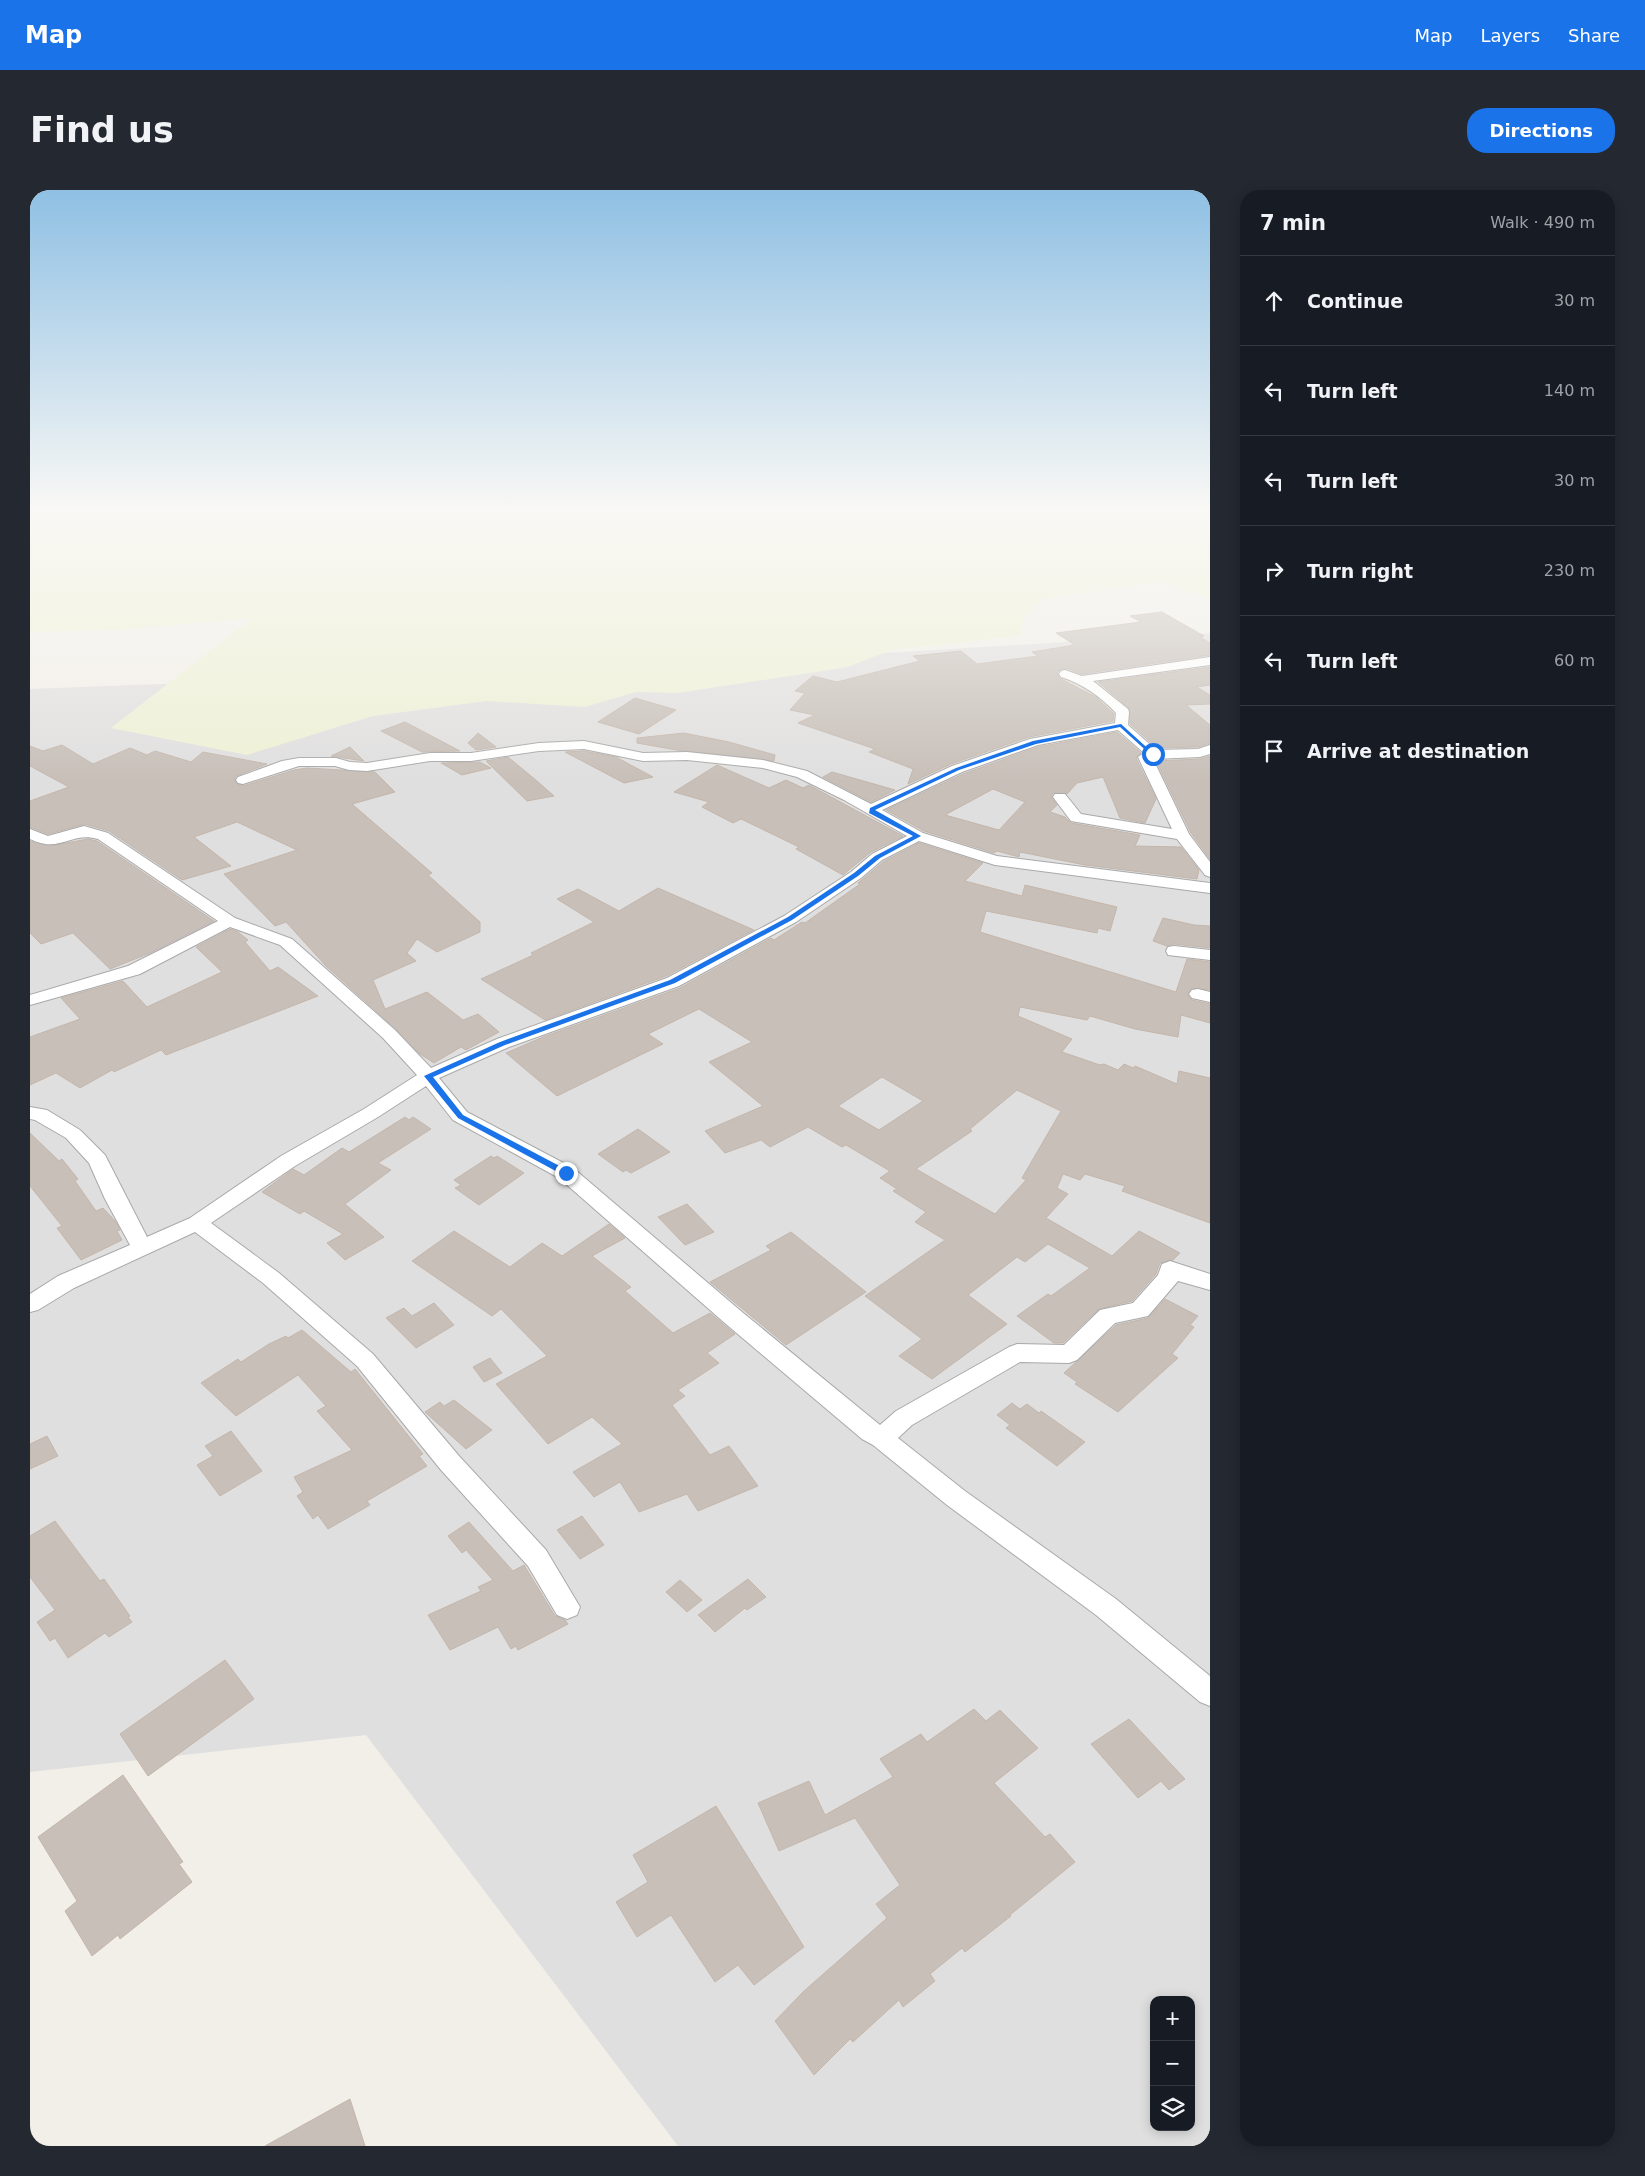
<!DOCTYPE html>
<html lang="en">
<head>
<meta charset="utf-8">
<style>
	body { margin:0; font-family:"DejaVu Sans",sans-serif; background:#242831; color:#f1f3f6 }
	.controls { position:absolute; right:15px; bottom:15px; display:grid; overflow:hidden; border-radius:10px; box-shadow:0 2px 12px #0003 }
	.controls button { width:45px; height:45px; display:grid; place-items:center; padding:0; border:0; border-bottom:1px solid #363941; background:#171b24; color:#f1f3f6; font:25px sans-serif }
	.stop { position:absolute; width:15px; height:15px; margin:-11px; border:4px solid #1a73e8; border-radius:50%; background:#fff }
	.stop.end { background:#1a73e8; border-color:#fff; box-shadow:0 1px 5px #0008 }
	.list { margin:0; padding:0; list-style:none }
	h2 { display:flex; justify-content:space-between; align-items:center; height:65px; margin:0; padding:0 20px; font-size:21px }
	h2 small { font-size:16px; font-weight:400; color:#9ea1a6 }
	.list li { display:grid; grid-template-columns:32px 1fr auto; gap:15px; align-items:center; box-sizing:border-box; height:90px; padding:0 20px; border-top:1px solid #363941 }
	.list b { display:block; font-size:19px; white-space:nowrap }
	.list em { font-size:16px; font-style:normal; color:#9ea1a6 }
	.icon { flex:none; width:28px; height:28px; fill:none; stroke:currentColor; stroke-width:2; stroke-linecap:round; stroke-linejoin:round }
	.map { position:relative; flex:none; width:1180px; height:1956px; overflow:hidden; border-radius:20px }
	header { display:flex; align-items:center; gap:30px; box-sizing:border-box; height:70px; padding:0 25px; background:#1a73e8; color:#fff }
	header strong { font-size:24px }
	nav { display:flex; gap:28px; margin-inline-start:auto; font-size:18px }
	.intro { display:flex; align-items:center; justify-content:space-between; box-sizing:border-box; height:120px; padding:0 30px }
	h1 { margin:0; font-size:35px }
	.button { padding:12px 22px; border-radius:20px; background:#1a73e8; color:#fff; font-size:18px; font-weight:700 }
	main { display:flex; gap:30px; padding:0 30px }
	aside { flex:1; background:#171b24; border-radius:20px; box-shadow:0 2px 12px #0003 }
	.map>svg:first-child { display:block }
	.residential { fill:#e0dfdf; fill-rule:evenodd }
	.farmland { fill:#eef0d5 }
	.building { fill:#c7bfb8; stroke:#c4b6ab; fill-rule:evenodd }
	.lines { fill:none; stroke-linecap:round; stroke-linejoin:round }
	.minor-casing { stroke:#a9a9a9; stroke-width:2 }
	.minor { fill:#fff; fill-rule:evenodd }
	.route { fill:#1a73e8 }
</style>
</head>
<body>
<header>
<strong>Map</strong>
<nav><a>Map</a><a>Layers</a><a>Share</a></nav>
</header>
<div class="intro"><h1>Find us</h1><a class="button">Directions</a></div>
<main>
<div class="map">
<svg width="1180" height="1956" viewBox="0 0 1180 1956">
	<rect width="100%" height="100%" fill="#f2efe9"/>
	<path class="residential" d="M1180 443V1956H648L336 1545 0 1582V499L711 472ZM1124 1810H1161V1937H1124Z"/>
	<path class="farmland" d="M0 317H1180V408L1129 392 1012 409 995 426 990 446 861 460 818 477 648 503 606 502 555 517 457 511 343 526 217 565 81 538 222 428 86 440 0 442Z"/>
	<g class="building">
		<path d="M1132 422 1174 446 1170 447 1180 453V465L1052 484 1036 478 1031 479 1027 483 1029 488 1066 507 1084 524 1083 531 999 547 921 574 878 594 883 579 839 562 845 559 768 533 785 525 760 520 775 503 765 501 783 486 807 492 890 471 883 466 931 461 947 474 1008 466 1002 462 1045 455 1026 443 1111 432 1100 426Z"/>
		<path d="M1180 477V495L1167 497 1180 505V514L1156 515 1180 535V553L1168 557 1127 558 1100 534 1099 518 1068 492Z"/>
		<path d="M605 508 646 520 609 544 568 532Z"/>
		<path d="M375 532 430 561 392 562 351 541Z"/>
		<path d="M1087 542 1111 563 1106 568 1126 609 1115 633 1090 628 1073 587 1047 593 1037 604 1023 603 1021 607 1027 615 1020 622 1035 627 1041 633 1110 645 1105 656 1151 657 1169 680 1167 689 1055 675 990 662 989 667 967 661 964 663 894 641 856 620 933 584 1008 557ZM963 599 995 612 969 640 915 625Z"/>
		<path d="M448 543 466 557 446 560 438 553Z"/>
		<path d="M654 543 699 552 745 565 744 571 646 560 607 553V548Z"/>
		<path d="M32 555 63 574 100 558 117 565 125 561 161 572 173 562 237 574 206 586 204 591 213 596 264 580 277 578 345 582 365 602 322 614 402 683 398 685 450 732V742L407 762 387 749 377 763 386 771 343 790 355 819 397 802 433 830 448 824 469 842 436 860 431 857 404 873 390 864 366 839 296 776 256 732 245 736 194 684 267 660 207 632 164 647 201 676 152 690 79 641 55 634 18 644 0 637V611L39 597 0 576V556L13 561Z"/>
		<path d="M320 557 334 571 301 566Z"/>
		<path d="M554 561 586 567 623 587 594 593 535 562Z"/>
		<path d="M1180 566V669L1161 643 1126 571 1170 569Z"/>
		<path d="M478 567 507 591 524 606 497 611 456 571Z"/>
		<path d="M450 572 461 578 432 585 411 573Z"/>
		<path d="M687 575 739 598 756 590 773 598 779 595 873 646 841 662 813 685 766 659 769 657 711 629 703 633 672 617 679 612 644 602Z"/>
		<path d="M802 582 865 600 841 612 793 587Z"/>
		<path d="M58 649 67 651 184 731 120 763 80 779 43 743 11 754 0 743V651L20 656Z"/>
		<path d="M889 653 953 673 935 691 992 706 995 695 1087 717 1080 741 1068 738 1067 743 956 721 950 742 1146 802 1157 769 1180 772V800L1162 798 1157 804 1162 810 1180 814V833L1151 825 1148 847 1105 839 1060 826 1057 830 990 817 988 826 1042 849 1032 862 1070 875 1074 874 1088 880 1094 874 1103 878 1105 876 1147 894 1149 881 1180 888V1033L1092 1001 1095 996 1055 984 1050 990 1033 984 1027 998 1038 1004 1016 1028 1082 1066 1109 1041 1150 1063 1143 1070 1130 1073 1126 1084 1102 1111 1069 1119 1033 1153H1024L987 1126 1018 1104 1021 1106 1060 1078 1018 1054 995 1072 987 1067 938 1105 977 1134 902 1189 869 1166 892 1149 835 1106 915 1050 885 1032 896 1022 863 1001 867 999 850 988 860 981 816 955 812 957 778 937 740 957 731 950 695 963 675 941 733 916 679 872 722 852 669 819 618 844 633 854 527 906 476 863 513 847 650 798 741 748 744 750 772 732 775 733 830 694 828 693 853 672ZM852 887 893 911 849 940 808 916ZM987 900 1031 921 992 988 996 990 965 1024 886 979 942 941 940 939Z"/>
		<path d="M628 698 724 740 636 786 515 830 451 789 499 767 503 765 501 763 564 732 527 709 548 699 589 721Z"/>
		<path d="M1133 728 1164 735 1180 736V758L1144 754 1137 756 1123 751Z"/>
		<path d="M200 739 208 742 218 750 215 752 240 781 248 777 288 806 136 865 131 860 84 882 82 880 50 898 26 883 0 895V847L50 829 31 808 93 791 117 817 192 782 166 757Z"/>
		<path d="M375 927 379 930 383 927 401 939 348 973 361 980 315 1014 354 1047 315 1070 297 1053 313 1044 274 1021 270 1024 232 1002 263 979 274 985 312 958 319 962Z"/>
		<path d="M608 939 640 962 601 983 596 980 593 982 568 964Z"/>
		<path d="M0 943 29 971 32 969 48 989 45 991 66 1021 73 1018 85 1031 90 1040 87 1041 92 1050 51 1070 27 1038 32 1036 0 996Z"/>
		<path d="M461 966 464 968 467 966 494 983 449 1015 425 998 431 995 424 990Z"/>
		<path d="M657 1014 684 1042 655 1055 628 1027Z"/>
		<path d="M579 1034 595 1048 562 1066 601 1097 595 1101 643 1143 680 1123 705 1144 677 1163 689 1173 648 1200 655 1206 642 1215 680 1265 699 1256 728 1296 668 1321 657 1304 609 1322 590 1292 564 1307 543 1282 592 1254 562 1227 518 1254 466 1194 517 1166 471 1119 462 1126 382 1071 424 1041 480 1077 512 1053 532 1066Z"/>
		<path d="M761 1042 836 1102 756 1155 680 1092 741 1060 736 1056Z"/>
		<path d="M1135 1109 1168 1126 1160 1135 1164 1137 1142 1164 1148 1168 1088 1222 1045 1194 1047 1192 1034 1183 1086 1135 1118 1128Z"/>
		<path d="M404 1113 424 1135 386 1158 356 1128 374 1118 382 1126Z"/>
		<path d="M272 1140 321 1182 325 1179 393 1264 389 1266 397 1276 337 1311 340 1315 298 1339 288 1325 283 1329 267 1306 273 1302 264 1287 322 1260 287 1221 296 1216 268 1185 206 1226 171 1193 208 1169 211 1172 239 1154 256 1146 258 1148Z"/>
		<path d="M460 1168 472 1183 454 1192 443 1177Z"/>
		<path d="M424 1210 462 1240 436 1259 395 1222 410 1212 414 1216Z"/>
		<path d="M982 1213 990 1219 997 1214 1009 1223 1011 1221 1055 1252 1027 1276 976 1238 980 1235 967 1225Z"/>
		<path d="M201 1241 232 1281 190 1306 167 1275 183 1266 175 1256Z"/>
		<path d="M17 1246 28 1266 0 1279V1254Z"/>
		<path d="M552 1326 574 1355 550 1369 527 1340Z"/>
		<path d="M25 1331 70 1391 74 1389 100 1426 98 1427 102 1432 79 1447 75 1443 38 1468 25 1448 20 1451 7 1432 25 1420 0 1387V1346Z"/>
		<path d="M439 1332 483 1381 494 1375 525 1426 535 1430 538 1434 488 1460 486 1456 481 1459 468 1437 420 1460 398 1425 451 1401 448 1397 463 1390 436 1360 432 1363 418 1346Z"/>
		<path d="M718 1389 736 1407 717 1420 715 1418 685 1442 668 1425Z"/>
		<path d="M650 1390 672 1410 657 1422 636 1402Z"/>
		<path d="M195 1470 224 1509 118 1586 90 1544Z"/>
		<path d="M944 1519 956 1531 970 1520 1008 1558 964 1593 1015 1647 1020 1644 1045 1672 980 1725 981 1726 935 1762 932 1758 900 1784 905 1791 873 1817 869 1810 823 1852 820 1849 784 1885 745 1831 774 1801 857 1728 846 1714 870 1695 825 1628 749 1661 728 1613 779 1591 795 1625 863 1587 850 1569 891 1544 897 1552Z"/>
		<path d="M1099 1529 1155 1589 1139 1600 1131 1591 1108 1608 1061 1554Z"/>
		<path d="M93 1585 153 1672 149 1674 162 1692 90 1749 88 1745 62 1766 35 1721 47 1711 8 1647Z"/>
		<path d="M686 1616 774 1757 724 1795 708 1775 685 1792 641 1725 607 1747 586 1712 618 1692 603 1665Z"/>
		<path d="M320 1909 335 1956H235Z"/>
	</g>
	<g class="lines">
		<defs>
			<g id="minor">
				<path d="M1180 467V475L1063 491 1098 519 1099 522 1098 535 1126 560 1168 559 1180 555V564L1170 567 1123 569 1159 644 1180 672V687L1175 685 1147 649 1041 631 1023 607 1025 604H1035L1051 624 1142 639 1108 567 1114 563 1088 540 1008 555 932 582 852 620 893 643 967 666 1180 693V703L965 675 889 651 852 670 831 688 766 732 649 796 479 857 409 888 437 922 543 978 712 1122 850 1235 866 1221 979 1157 987 1154 1034 1155 1070 1120 1103 1113 1128 1085 1132 1074 1140 1071 1180 1084V1100L1148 1091 1118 1126 1085 1133 1047 1170 1039 1173 990 1172 882 1235 868 1248 935 1301 1086 1409 1180 1486V1516L1170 1512 1066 1425 917 1315 843 1255 832 1249 696 1134 529 988 423 930 396 896 348 927 265 976 181 1033 249 1083 343 1164 429 1266 516 1360 550 1417 547 1425 537 1429 527 1425 498 1376 411 1280 327 1176 233 1093 165 1042 44 1098 8 1120 0 1122V1104L28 1086 100 1055 75 1009 59 973 36 948 5 930 0 929V917L17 920 50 940 75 965 117 1047 160 1028 251 966 334 919 387 885 353 848 250 755 200 737 110 784 0 815V805L98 776 188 731 68 649C41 641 30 664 0 649V639L18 646 54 636 78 643 205 728 262 749 365 840 401 878 467 849 637 788 754 726 821 682 842 664 877 646 814 610 767 587 733 578 657 570 613 571 554 559 509 561 441 571H400L337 581 319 580 305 576H269L213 594 208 593 206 590 208 587 252 571 269 568H306L320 572 337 573 400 563H441L509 553 554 551 613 563 657 562 733 570 777 581 841 614 922 576 1000 549 1085 533 1086 523C1070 506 1053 494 1031 487L1029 484 1031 481 1035 480 1052 486Z"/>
				<path d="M1144 756 1180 760V770L1138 765 1136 761 1138 757Z"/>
				<path d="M1168 799 1180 802V812L1162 808 1159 804 1162 800Z"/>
			</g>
		</defs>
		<use href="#minor" class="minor-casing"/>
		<use href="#minor" class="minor"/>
	</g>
	<linearGradient id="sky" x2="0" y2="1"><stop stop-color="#8fc0e4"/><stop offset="0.54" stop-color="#f9f8f5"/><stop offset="1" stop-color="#f9f8f5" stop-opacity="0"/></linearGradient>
	<rect width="1180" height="591" fill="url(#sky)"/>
	<path class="route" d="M1091 534 1125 565H1121L1090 537 1006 554 929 580 845 620 891 646 850 668 828 686 762 730 645 793 475 855 403 887 433 925 539 981V985H533L428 928 394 886 470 852 640 790 758 727 824 683 845 666 883 646 839 623 840 618 926 578 1003 551Z"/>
</svg>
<div class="controls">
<button>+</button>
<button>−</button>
<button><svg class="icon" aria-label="layers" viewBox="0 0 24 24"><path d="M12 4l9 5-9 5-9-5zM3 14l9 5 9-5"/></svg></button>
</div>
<div class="stop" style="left:1123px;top:564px"></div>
<div class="stop end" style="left:536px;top:983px"></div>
</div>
<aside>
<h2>7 min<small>Walk · 490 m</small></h2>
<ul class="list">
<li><svg class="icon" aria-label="ahead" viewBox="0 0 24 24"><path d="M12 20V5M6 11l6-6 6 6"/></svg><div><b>Continue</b></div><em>30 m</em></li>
<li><svg class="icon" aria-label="left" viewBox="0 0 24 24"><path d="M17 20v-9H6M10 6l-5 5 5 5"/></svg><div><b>Turn left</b></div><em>140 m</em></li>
<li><svg class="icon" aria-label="left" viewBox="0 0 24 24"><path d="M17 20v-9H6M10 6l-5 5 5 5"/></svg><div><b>Turn left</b></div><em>30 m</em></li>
<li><svg class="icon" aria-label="right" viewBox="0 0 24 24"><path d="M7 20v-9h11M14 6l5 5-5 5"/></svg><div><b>Turn right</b></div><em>230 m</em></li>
<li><svg class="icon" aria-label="left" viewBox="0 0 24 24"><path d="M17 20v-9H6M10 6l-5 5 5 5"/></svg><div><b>Turn left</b></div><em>60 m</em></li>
<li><svg class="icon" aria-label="arrive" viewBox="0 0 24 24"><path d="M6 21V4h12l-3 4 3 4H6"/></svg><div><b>Arrive at destination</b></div></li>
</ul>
</aside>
</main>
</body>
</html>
